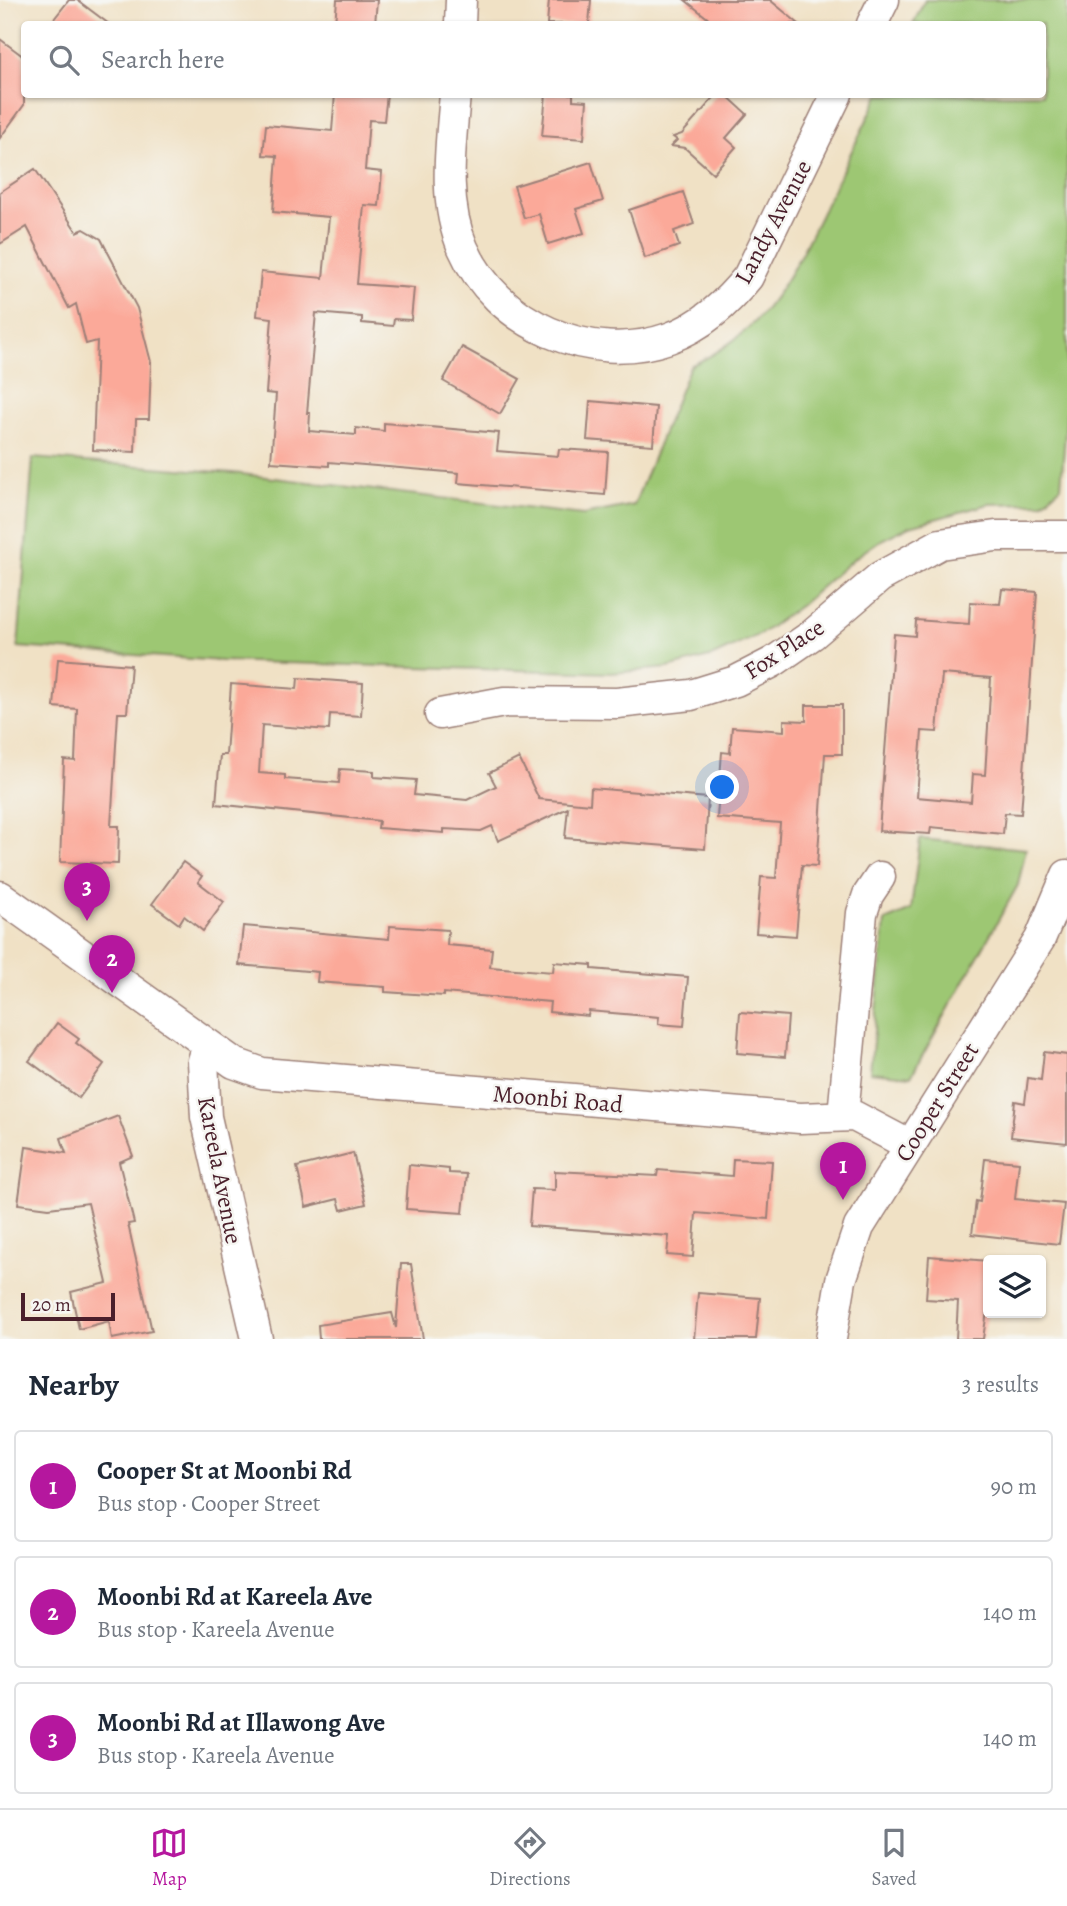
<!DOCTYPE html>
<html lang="en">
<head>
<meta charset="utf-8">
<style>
	body { margin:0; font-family:Alegreya,serif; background:#f2f2f3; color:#1f2937 }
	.controls { position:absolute; right:21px; bottom:21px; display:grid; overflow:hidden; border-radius:7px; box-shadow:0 2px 5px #0004 }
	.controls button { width:63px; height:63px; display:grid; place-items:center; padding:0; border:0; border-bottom:2px solid #e0e1e3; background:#fff; color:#1f2937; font:35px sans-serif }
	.scale { position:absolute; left:21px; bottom:18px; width:94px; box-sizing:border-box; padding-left:7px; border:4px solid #4a1f2b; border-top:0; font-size:19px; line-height:24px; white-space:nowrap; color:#4a1f2b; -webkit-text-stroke:5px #f6f6f2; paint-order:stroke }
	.you { position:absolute; left:723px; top:788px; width:24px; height:24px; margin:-18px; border:5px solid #fff; border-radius:50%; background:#1a73e8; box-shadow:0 0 0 10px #1a73e833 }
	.badge { display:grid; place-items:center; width:46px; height:46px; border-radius:50%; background:#b5179e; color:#fff; font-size:23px; font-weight:700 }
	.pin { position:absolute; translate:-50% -58px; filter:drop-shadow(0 2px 4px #0008) }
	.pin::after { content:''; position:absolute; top:37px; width:24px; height:21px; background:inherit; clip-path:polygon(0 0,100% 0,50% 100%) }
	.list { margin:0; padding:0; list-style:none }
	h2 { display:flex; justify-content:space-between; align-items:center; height:91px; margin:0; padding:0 28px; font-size:30px }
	h2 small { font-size:23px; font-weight:400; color:#747a83 }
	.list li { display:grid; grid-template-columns:46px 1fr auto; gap:21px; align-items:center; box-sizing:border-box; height:112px; margin:0 14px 14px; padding:0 14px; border:2px solid #e0e1e3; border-radius:7px }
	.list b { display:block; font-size:26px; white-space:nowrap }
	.list p { margin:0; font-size:23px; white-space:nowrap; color:#747a83 }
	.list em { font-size:23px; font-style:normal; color:#747a83 }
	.icon { flex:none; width:38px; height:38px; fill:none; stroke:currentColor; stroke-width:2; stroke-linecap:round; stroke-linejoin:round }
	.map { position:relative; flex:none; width:1067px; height:1339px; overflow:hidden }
	.search { position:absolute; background:#fff; box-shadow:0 2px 5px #0004; left:21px; right:21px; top:21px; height:77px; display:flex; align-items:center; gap:18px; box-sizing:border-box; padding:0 24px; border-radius:7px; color:#747a83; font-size:26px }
	.sheet { height:469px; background:#fff }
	nav { display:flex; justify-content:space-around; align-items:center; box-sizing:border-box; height:98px; border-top:2px solid #e0e1e3; background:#fff; font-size:19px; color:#747a83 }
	nav a { display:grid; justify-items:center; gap:4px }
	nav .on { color:#b5179e }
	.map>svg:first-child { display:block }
	.green { fill:#9dc773; stroke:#74734f; stroke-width:2 }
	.building { fill:#fba999; fill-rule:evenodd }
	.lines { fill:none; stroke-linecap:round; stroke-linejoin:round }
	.minor-casing { stroke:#9d8078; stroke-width:33 }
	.minor { stroke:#fff; stroke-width:30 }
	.labels { text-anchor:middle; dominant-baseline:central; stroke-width:5; stroke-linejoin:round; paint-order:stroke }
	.street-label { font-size:24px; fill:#4a1f2b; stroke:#f6f6f2 }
</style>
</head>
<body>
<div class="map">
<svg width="1067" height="1339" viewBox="0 0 1067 1339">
	<rect width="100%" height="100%" fill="#f6f6f2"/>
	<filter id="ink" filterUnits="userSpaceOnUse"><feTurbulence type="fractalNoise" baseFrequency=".0143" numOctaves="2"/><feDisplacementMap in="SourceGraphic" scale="14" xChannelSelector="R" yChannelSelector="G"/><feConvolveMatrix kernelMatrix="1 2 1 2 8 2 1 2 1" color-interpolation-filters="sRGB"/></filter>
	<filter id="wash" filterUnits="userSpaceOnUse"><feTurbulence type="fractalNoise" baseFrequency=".00686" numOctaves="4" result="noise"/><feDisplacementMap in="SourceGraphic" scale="28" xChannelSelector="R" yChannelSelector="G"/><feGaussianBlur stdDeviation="1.57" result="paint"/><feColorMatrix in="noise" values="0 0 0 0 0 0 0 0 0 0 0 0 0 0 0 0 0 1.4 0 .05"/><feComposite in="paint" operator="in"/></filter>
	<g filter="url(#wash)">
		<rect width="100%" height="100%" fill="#f0e1c5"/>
		<g class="green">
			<path d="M925 0H1067V409L1061 487 1042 503 989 504 910 526 879 541 852 560 801 605 761 634 713 656 668 668 612 673 221 661 18 647 33 458 233 473 583 515 634 505 690 366C765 333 791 276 825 206 843 169 861 132 879 95L1042 94V24H913Z"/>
			<path d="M920 839 1026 849 1018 885 911 1076 870 1072 885 921 911 910Z"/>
		</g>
		<g id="blocks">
			<g class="building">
				<path d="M69 0H77L109 24H50Z"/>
				<path d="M337 0H377L375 24H335Z"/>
				<path d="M549 0H591L589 24H547Z"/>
				<path d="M685 0H770L799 24H715Z"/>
				<path d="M0 39 24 57V105L0 138Z"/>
				<path d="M335 94H387L384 121 369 120 365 170 382 172 379 206 364 205 357 284 414 288 411 320 394 319 393 326 362 323V317L316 313 307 413H310L309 431 356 435V428L384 431V423L499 433 497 451 558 456 559 449 608 452 605 495 458 483 459 473 329 462V466L271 462 276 394 266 393 272 318 257 316 261 272 323 278 329 217 273 212 277 156 263 155 266 125 332 131Z"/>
				<path d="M546 94H573V100L587 101 584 139 542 136Z"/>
				<path d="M717 94H725L747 114 726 138 736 147 713 173 685 148 671 146 677 140 673 137 682 134Z"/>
				<path d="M591 162 603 201 576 209 584 233 548 244 539 214 524 218 514 186Z"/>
				<path d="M35 169 77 232 84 229 101 239 137 308 151 362 149 419H136L135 452 93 450 97 341 86 344 76 304 69 308 27 227 0 244V192Z"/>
				<path d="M683 192 694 224 674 231 679 246 645 258 629 210Z"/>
				<path d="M462 347 520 379 500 414 443 381Z"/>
				<path d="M590 401 656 407 653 445 587 440Z"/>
				<path d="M1002 589 1037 592 1021 814 1005 813 1003 834 931 827 930 834 879 831 894 634 915 636 916 620 969 624 970 602 1000 604ZM942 674 991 678 985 775 973 774 971 802 917 797 922 731 937 732Z"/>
				<path d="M58 659 131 665 127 713H118L111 826H119L118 864 60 862 64 760 75 761 77 709 54 707Z"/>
				<path d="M298 678 363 683 361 716 330 714 329 730 262 725 259 773 285 775V779L339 783 340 769 374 771V777L416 780 414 795 467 800 496 786 489 773 519 758 539 799 590 804 591 788 708 798 705 849 565 838 568 808 498 841 492 826 481 831 444 829V833L378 828 379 821 216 804 220 755H226L231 684 297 689Z"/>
				<path d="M806 705H842V754H825L817 866 802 865 796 936 756 933 761 877 776 878 780 823 717 818 722 752 730 753 732 727 784 731V720L806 721Z"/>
				<path d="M183 862 202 876 198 882 224 902 203 931 184 916 179 924 152 904Z"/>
				<path d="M243 926 389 939 390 926 448 930 447 945 492 949 490 967 553 972 554 962 592 965V969L688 977 684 1026 658 1024 659 1017 589 1011 588 1016 549 1012 550 1002 444 993V996L385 992V987L317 982 318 972 239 965Z"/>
				<path d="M740 1012 788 1016 785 1057 737 1053Z"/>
				<path d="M57 1023 79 1039 76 1043 104 1064 79 1098 29 1061Z"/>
				<path d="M1044 1052 1067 1055V1143L1011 1137 1015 1101 1025 1103 1028 1078 1041 1080Z"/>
				<path d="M118 1116 133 1156 119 1162 134 1223 128 1224 152 1331 112 1339 109 1321 79 1329 71 1292 107 1283 88 1203 49 1208 18 1204 26 1147 66 1153 61 1138Z"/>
				<path d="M353 1153 366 1204 341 1210 338 1199 306 1207 297 1167Z"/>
				<path d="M733 1159 772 1161 768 1219 696 1213 693 1257 667 1255 669 1236 529 1226 532 1189 555 1190V1171L657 1176 658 1170 732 1176Z"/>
				<path d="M985 1159 1019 1162 1015 1199 1064 1204 1059 1244 972 1234 976 1201 980 1202Z"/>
				<path d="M409 1165 449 1169V1173L467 1174 463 1213 406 1209Z"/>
				<path d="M929 1256 988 1261V1304L983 1339H956L958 1301 926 1299Z"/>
				<path d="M401 1264H411L423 1339H319L318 1325 392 1313 396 1328Z"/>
				<path d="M698 1293 760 1298 756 1339H694Z"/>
			</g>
		</g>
	</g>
	<g filter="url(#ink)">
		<use href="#blocks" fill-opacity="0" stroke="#9d8078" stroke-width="2"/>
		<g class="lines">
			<defs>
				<g id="minor">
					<path d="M460 24 461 0"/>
					<path d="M872 24 884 0"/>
					<path d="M455 94C451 145 442 200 463 248 496 324 590 366 669 338 702 326 726 304 748 277L837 94"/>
					<path d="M440 714 504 702 617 703 691 695 736 681 773 662 812 635 880 577 940 544 996 536H1067"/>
					<path d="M0 896 234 1063 262 1073 800 1118 854 1116 909 1145"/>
					<path d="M208 1045 203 1061 206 1117 257 1339"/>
					<path d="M843 1115 862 913 868 895 880 877"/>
					<path d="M831 1339 841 1280 859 1227 1040 939 1067 875"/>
				</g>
			</defs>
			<use href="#minor" class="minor-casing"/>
			<use href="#minor" class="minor"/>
		</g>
	</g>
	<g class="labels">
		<g class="street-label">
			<text transform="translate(773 222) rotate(-62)">Landy Avenue</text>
			<text transform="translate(784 649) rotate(-33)">Fox Place</text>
			<text transform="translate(558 1099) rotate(5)">Moonbi Road</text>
			<text transform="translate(937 1102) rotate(-58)">Cooper Street</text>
			<text transform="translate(220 1170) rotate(79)">Kareela Avenue</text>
		</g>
	</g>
</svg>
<div class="controls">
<button><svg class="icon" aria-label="layers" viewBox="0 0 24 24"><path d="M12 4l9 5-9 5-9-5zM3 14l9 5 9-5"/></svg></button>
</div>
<div class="scale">20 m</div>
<div class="you"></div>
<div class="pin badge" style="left:843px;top:1200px">1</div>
<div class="pin badge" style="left:112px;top:993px">2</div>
<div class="pin badge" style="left:87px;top:921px">3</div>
<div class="search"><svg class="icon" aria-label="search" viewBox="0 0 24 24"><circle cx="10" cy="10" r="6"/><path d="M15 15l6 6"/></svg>Search here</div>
</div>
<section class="sheet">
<h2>Nearby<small>3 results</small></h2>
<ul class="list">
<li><span class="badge">1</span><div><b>Cooper St at Moonbi Rd</b><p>Bus stop · Cooper Street</p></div><em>90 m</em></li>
<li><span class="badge">2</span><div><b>Moonbi Rd at Kareela Ave</b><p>Bus stop · Kareela Avenue</p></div><em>140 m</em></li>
<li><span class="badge">3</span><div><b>Moonbi Rd at Illawong Ave</b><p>Bus stop · Kareela Avenue</p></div><em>140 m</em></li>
</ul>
</section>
<nav>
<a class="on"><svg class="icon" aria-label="map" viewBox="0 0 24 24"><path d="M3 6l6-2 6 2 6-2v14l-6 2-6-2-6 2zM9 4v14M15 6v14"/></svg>Map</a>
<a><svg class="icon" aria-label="directions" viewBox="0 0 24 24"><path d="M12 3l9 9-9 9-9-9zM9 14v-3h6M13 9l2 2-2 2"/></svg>Directions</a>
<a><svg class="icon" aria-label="saved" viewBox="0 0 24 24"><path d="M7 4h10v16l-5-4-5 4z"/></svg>Saved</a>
</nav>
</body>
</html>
